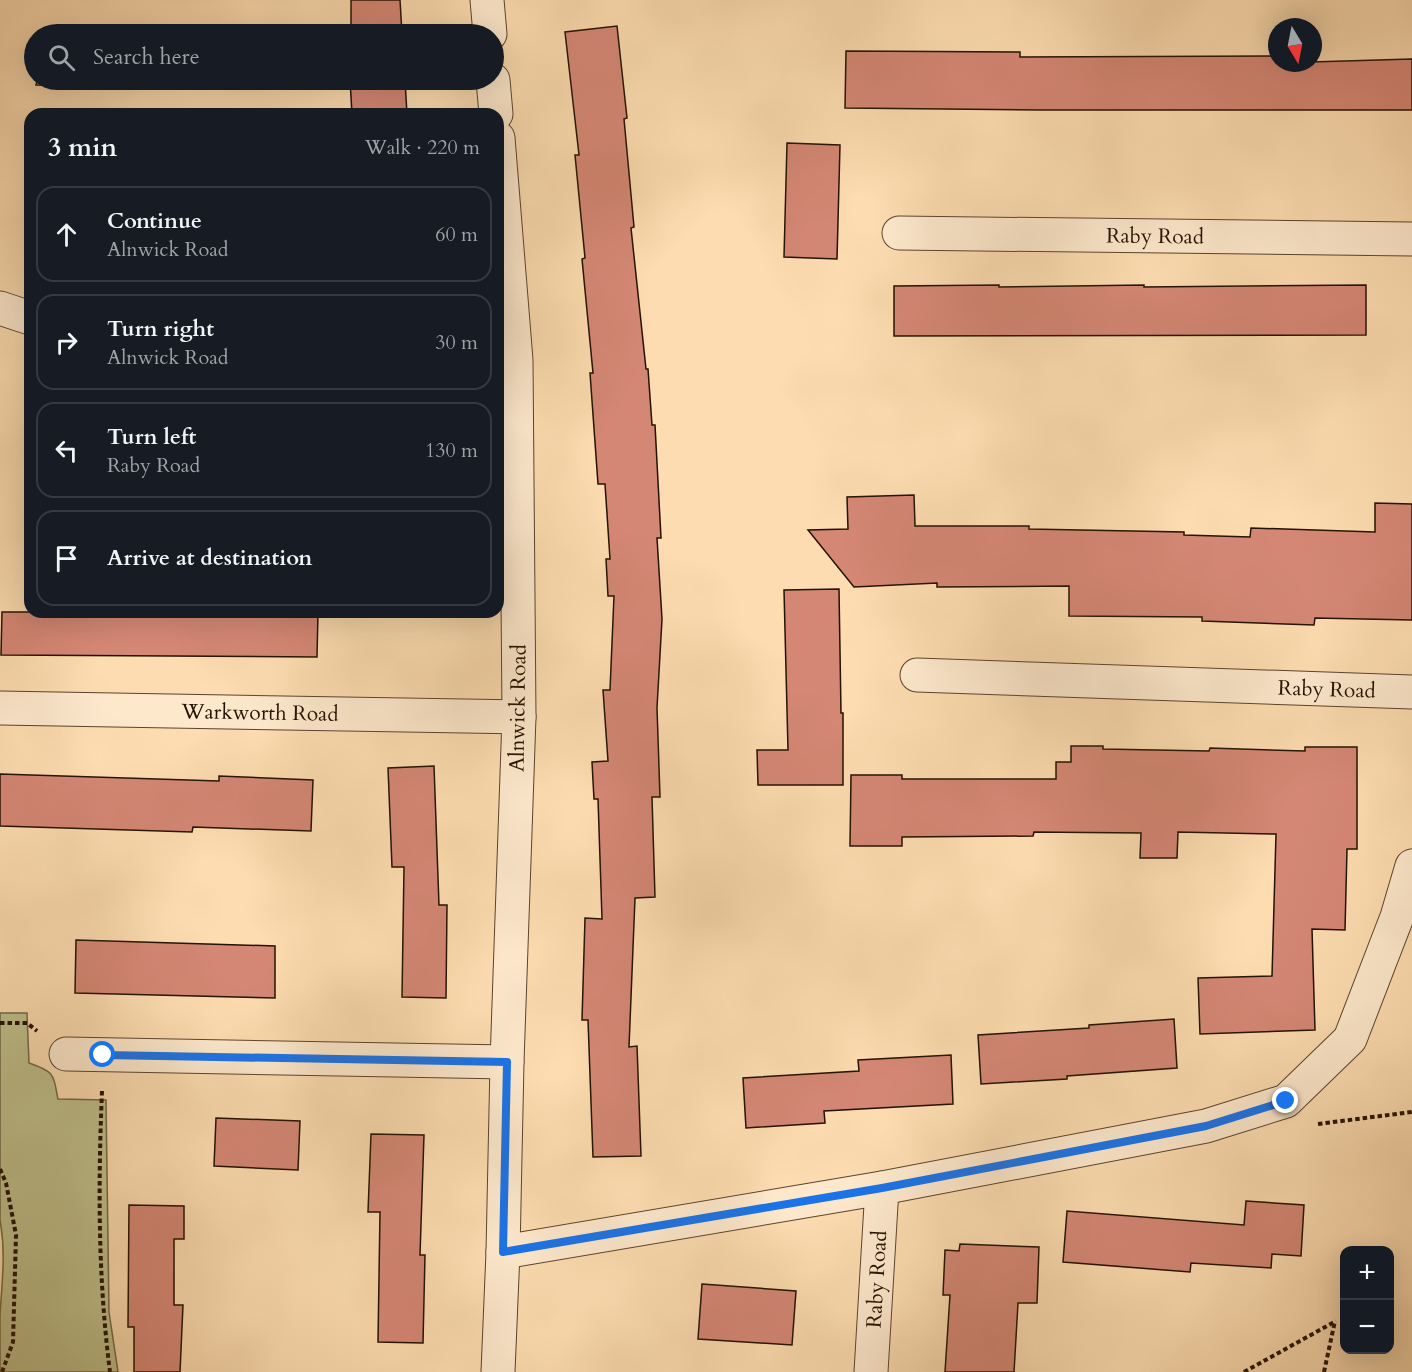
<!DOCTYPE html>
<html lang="en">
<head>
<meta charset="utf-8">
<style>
	body { margin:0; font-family:Cardo,serif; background:#20242c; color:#f1f3f6 }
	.controls { position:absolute; right:18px; bottom:18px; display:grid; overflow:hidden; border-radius:12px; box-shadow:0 6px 24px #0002 }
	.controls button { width:54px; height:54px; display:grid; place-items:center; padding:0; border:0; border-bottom:2px solid #363941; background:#171b24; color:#f1f3f6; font:30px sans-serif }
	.compass { position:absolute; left:1268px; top:18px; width:54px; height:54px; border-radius:50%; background:#171b24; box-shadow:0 6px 24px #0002; rotate:170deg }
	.stop { position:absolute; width:18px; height:18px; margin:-14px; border:4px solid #1a73e8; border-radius:50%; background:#fff }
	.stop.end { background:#1a73e8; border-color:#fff; box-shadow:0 2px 6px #0008 }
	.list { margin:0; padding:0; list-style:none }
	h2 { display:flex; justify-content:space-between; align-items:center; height:78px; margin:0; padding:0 24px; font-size:26px }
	h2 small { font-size:20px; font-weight:400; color:#9ea1a6 }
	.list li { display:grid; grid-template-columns:39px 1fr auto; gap:18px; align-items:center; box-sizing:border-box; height:96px; margin:0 12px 12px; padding:0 12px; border:2px solid #363941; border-radius:18px }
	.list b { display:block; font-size:22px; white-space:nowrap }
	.list p { margin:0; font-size:20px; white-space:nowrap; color:#9ea1a6 }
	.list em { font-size:20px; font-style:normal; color:#9ea1a6 }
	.icon { flex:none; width:33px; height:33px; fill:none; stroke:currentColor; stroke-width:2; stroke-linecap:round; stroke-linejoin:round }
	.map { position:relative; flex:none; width:1412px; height:1372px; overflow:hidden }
	.search { position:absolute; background:#171b24; box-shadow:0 6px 24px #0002; left:24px; top:24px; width:480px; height:66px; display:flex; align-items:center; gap:15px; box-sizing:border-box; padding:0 21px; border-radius:33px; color:#9ea1a6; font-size:22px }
	.panel { position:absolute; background:#171b24; box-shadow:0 6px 24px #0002; left:24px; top:108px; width:480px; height:510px; border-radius:18px }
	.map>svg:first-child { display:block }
	.grass { fill:#bec08c; stroke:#716946; stroke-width:1.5 }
	.building { fill:#d48775; stroke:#241200; stroke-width:1.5 }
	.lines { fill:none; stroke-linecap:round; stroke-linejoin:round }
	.street-casing { stroke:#5a442c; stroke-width:35 }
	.path { stroke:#241200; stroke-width:4; stroke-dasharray:4.5 3; stroke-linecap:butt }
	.street { stroke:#fde8cc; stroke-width:33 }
	.route { stroke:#1a73e8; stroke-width:8 }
	.labels { text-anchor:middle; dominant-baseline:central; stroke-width:6; stroke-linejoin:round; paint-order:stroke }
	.street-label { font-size:21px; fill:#241200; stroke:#fde8cc }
</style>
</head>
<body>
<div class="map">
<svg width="1412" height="1372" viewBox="0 0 1412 1372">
	<rect width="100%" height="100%" fill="#fcdcb0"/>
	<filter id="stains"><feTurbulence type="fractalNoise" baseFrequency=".00333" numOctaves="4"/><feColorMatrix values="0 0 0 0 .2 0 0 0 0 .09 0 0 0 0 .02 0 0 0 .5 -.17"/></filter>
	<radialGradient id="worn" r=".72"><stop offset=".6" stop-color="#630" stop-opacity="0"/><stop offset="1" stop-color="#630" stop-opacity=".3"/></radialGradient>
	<path class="grass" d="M0 1013H27L29 1063C55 1072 53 1074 58 1099L106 1100 109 1312 118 1372H0C0 1353 0 1334 0 1315 2 1282 6 1253 0 1220Z"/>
	<g class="building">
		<path d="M351 0H400L402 34H351Z"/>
		<path d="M617 26 627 118 624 119 634 227 631 228 646 369H648L652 425H655L661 538H657L662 619 657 708 660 797H652L655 897 635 898 629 1047 637 1046 641 1156 593 1157 588 1020H582L585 918 602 919 598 799H594L592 762 608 761 603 690H610L614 596H608L606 559H610L605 484H598L590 373H593L582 259 585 258 575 155H579L565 32Z"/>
		<path d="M846 51 1020 52V57L1277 56V63L1412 59V110H1041L845 108Z"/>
		<path d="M37 80H165V88L36 85Z"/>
		<path d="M350 80H405L407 114H352Z"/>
		<path d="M787 143 840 145 837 259 784 257Z"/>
		<path d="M999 285V287L1144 285V287L1366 285V335L894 336V286Z"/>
		<path d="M914 495 915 526H1029V529L1184 532V535L1250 537 1251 528 1375 532V503L1412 504V620L1315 618 1314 625 1202 621V617L1069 616V586L937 587V583L854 587 808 530 848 529 847 497Z"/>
		<path d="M839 589 841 713H843V785H758L757 750H788L784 590Z"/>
		<path d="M2 612H318L317 657 1 655Z"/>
		<path d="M1071 746H1103V749L1209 751 1210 748 1305 751V747H1357V849H1347L1345 930 1312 929 1315 1030 1200 1034 1198 978 1272 976 1276 834 1178 832 1177 858H1140L1141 833 1034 832 1033 836 902 837V846H850L851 775H902V779H1056V762H1071Z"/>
		<path d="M434 766 439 905H447L446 998 402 997 404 867H392L388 768Z"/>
		<path d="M0 774 219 781V776L313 780 311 831 193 827 192 832 0 826Z"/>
		<path d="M76 940 275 946V998L75 993Z"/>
		<path d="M1174 1019 1177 1068 1067 1076V1079L981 1084 978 1035 1089 1028V1025Z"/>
		<path d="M951 1055 953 1104 824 1111 825 1123 746 1128 743 1078 859 1071 858 1060Z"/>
		<path d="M216 1118 300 1121 298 1170 214 1166Z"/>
		<path d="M371 1134 424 1135 420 1255H425L423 1343 378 1342 380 1212H368Z"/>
		<path d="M1246 1201 1304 1205 1301 1256 1272 1254 1271 1268 1191 1263 1190 1272 1063 1262 1067 1211 1244 1225Z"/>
		<path d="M129 1205 184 1206V1239H174V1305H183L180 1372H134V1327H128Z"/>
		<path d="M960 1244 1039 1247 1037 1303H1018L1014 1372H945L950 1295H943L945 1250 959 1251Z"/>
		<path d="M702 1284 796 1291 792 1345 698 1339Z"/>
	</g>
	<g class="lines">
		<defs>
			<g id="street">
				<path d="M487 0 490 34"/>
				<path d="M493 80 496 114"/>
				<path d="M498 138 516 360 519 717 507 1062 503 1252 498 1372"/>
				<path id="s1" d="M899 233 1412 239"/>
				<path d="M0 308 30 318"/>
				<path id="s2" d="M917 675 1412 692"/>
				<path id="s3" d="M0 708 519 717"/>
				<path d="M66 1054 507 1062"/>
				<path d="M503 1252 882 1188 1206 1126 1286 1101 1350 1039 1397 917 1412 866"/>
				<path id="s4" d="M871 1372 882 1188"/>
			</g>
		</defs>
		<use href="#street" class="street-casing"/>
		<g class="path">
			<path d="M0 1023H27L37 1031"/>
			<path d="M102 1091C98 1185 98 1279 110 1372"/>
			<path d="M1318 1124 1412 1112"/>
			<path d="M0 1169 6 1183 16 1235 13 1342 2 1372"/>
			<path d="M1244 1372 1336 1321"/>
			<path d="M1324 1372 1335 1321"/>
		</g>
		<use href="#street" class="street"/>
	</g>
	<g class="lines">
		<path class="route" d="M103 1055 507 1062 503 1252 882 1188 1206 1126 1286 1101"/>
	</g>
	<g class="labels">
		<g class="street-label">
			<text stroke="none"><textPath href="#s1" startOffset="256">Raby Road</textPath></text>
			<text stroke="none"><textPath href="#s2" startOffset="410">Raby Road</textPath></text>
			<text transform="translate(518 708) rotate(-89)">Alnwick Road</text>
			<text stroke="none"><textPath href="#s3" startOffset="260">Warkworth Road</textPath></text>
			<text stroke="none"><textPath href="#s4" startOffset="93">Raby Road</textPath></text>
		</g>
	</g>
	<rect width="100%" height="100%" filter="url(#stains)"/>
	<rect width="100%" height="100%" fill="url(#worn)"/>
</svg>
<div class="controls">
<button>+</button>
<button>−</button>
</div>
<svg class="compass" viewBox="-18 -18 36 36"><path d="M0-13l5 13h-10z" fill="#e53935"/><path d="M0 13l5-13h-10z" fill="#9ea1a6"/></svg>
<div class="stop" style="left:103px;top:1055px"></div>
<div class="stop end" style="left:1286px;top:1101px"></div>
<div class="search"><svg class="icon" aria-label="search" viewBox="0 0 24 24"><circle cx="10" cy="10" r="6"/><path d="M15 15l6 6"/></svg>Search here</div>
<section class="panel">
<h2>3 min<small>Walk · 220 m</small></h2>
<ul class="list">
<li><svg class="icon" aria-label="ahead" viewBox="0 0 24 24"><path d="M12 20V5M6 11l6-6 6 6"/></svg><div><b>Continue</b><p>Alnwick Road</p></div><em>60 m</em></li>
<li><svg class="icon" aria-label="right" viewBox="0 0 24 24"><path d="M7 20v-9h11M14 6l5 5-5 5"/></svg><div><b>Turn right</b><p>Alnwick Road</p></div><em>30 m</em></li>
<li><svg class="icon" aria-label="left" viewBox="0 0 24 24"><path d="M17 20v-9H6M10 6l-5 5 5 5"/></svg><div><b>Turn left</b><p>Raby Road</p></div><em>130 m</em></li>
<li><svg class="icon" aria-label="arrive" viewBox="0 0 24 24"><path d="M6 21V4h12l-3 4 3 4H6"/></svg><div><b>Arrive at destination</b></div></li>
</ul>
</section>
</div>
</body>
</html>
